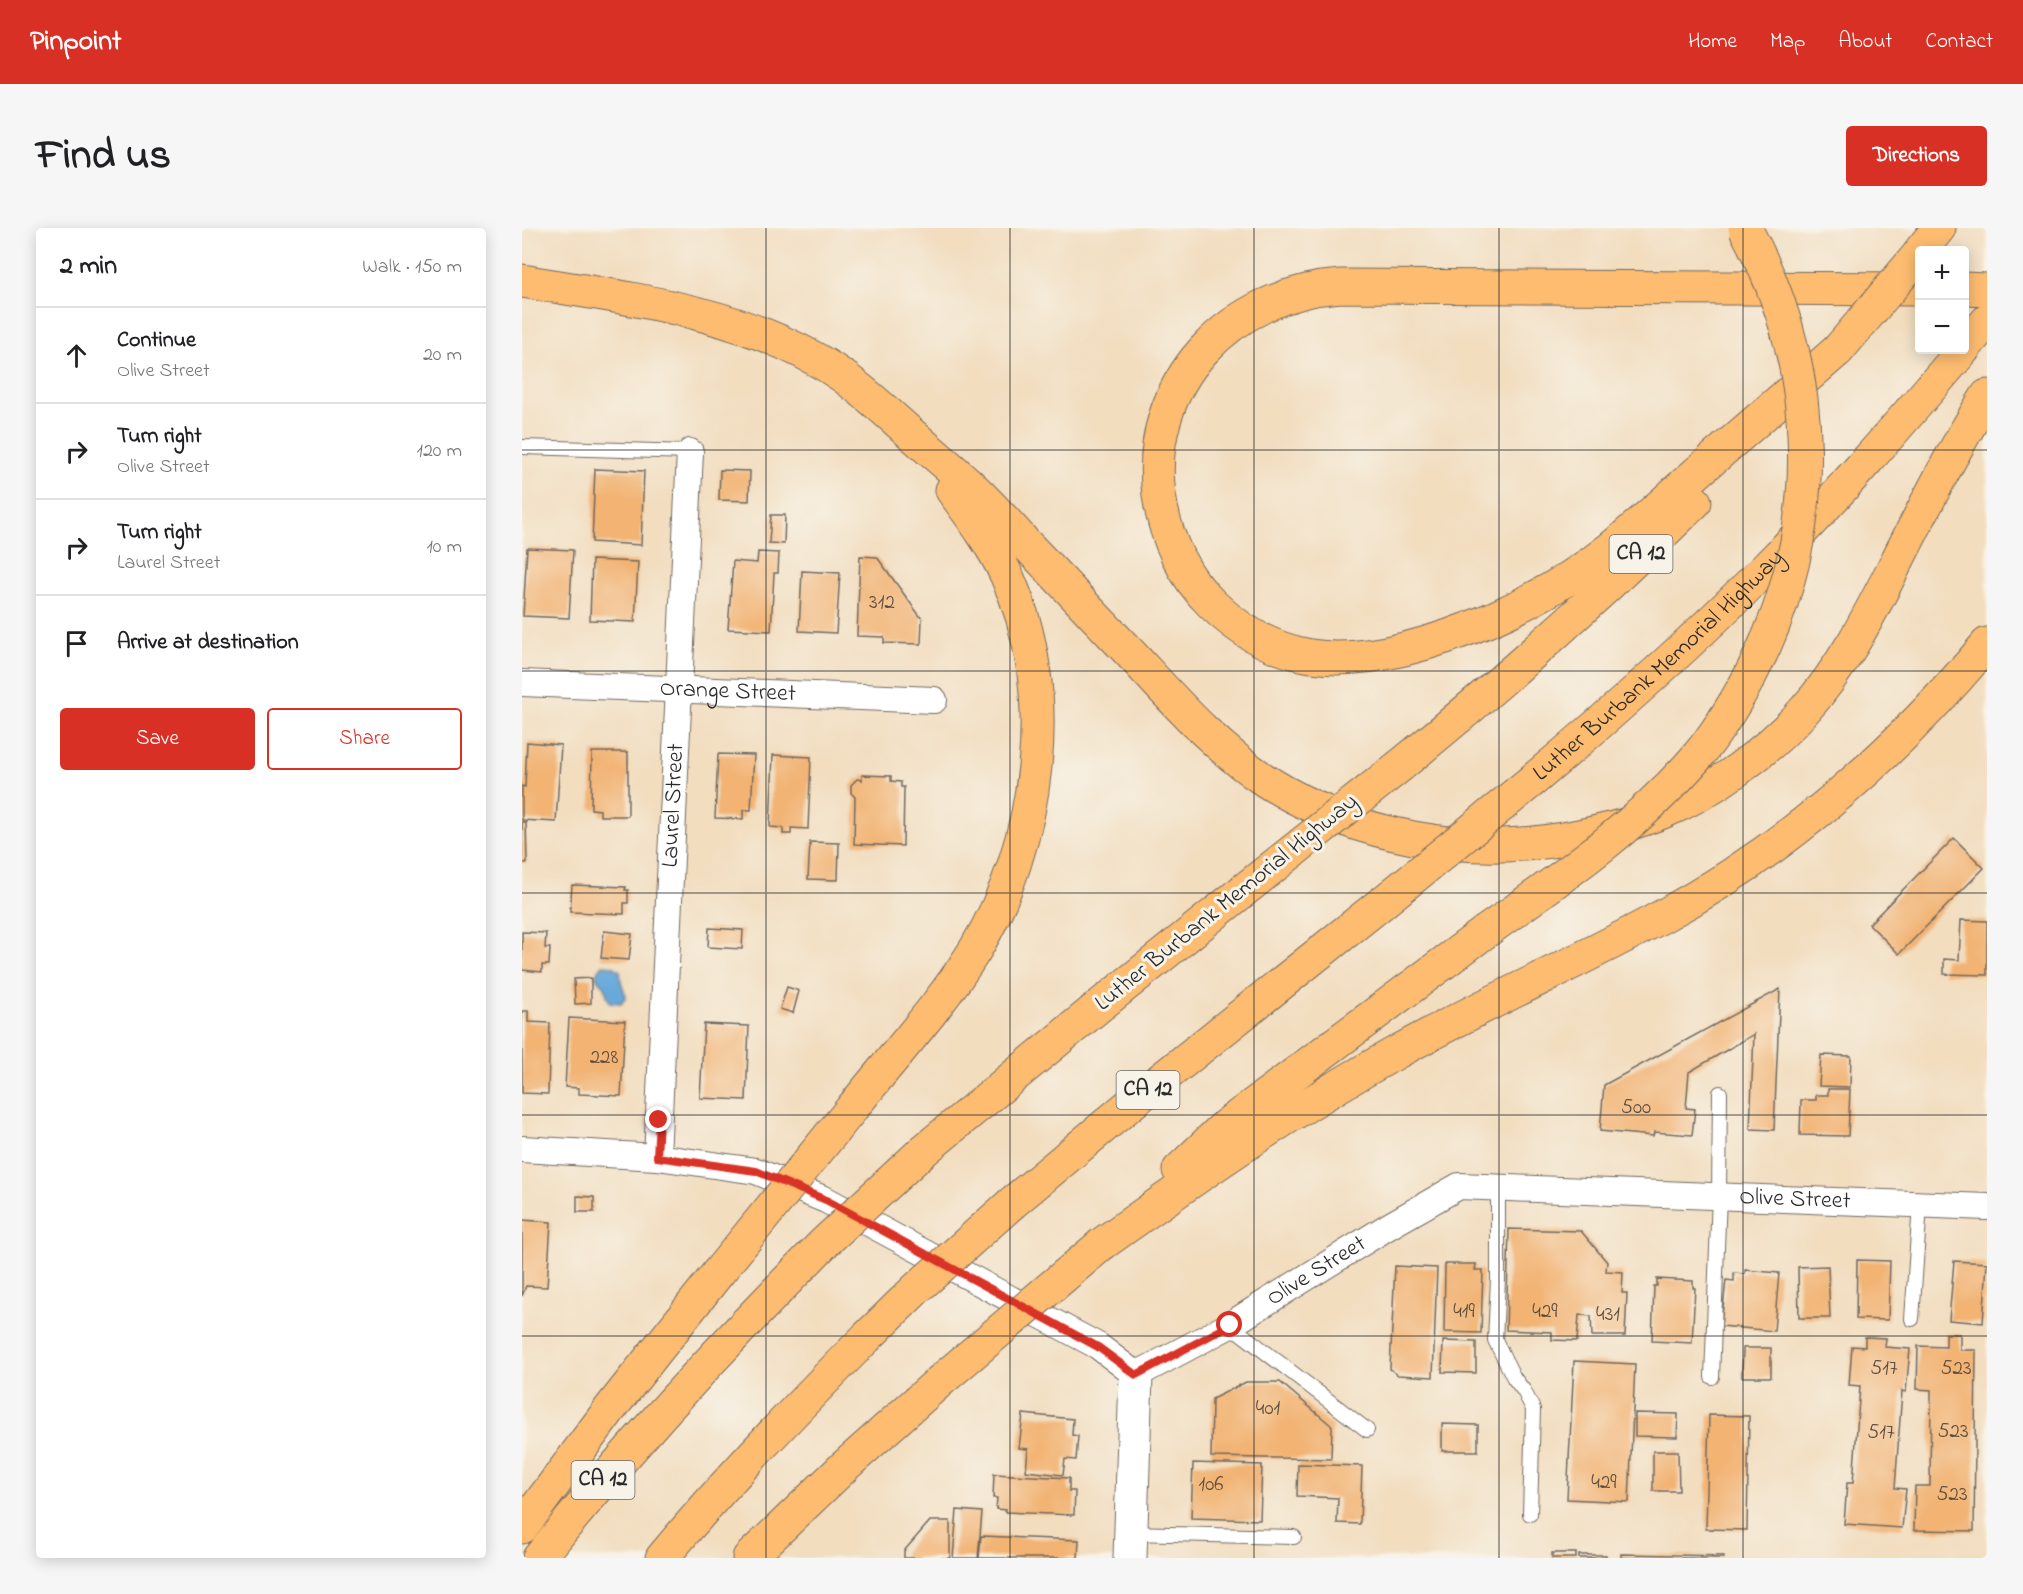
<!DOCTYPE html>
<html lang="en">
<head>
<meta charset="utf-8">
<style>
	body { margin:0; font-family:"Indie Flower",sans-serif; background:#f6f6f6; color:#202124 }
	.controls { position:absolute; right:18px; top:18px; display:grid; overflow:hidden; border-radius:6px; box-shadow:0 3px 15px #0003 }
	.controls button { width:54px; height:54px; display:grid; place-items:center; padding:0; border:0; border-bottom:2px solid #e0e0e0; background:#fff; color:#202124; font:30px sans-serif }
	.stop { position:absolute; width:18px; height:18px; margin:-14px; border:4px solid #d93025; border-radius:50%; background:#fff }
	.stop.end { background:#d93025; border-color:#fff; box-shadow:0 2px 6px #0008 }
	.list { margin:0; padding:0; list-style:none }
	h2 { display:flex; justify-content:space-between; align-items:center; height:78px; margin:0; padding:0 24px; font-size:26px }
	h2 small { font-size:20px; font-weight:400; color:#757577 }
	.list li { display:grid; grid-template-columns:39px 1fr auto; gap:18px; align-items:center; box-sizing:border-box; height:96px; padding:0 24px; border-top:2px solid #e0e0e0 }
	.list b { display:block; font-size:22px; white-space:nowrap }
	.list p { margin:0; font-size:20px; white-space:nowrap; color:#757577 }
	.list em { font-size:20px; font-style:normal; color:#757577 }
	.actions { display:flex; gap:12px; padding:18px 24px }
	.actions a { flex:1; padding:14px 0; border:2px solid #d93025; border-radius:6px; text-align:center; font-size:21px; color:#d93025 }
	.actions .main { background:#d93025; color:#fff }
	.icon { flex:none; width:33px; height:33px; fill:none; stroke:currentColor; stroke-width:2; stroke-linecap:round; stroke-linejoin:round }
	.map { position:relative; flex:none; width:1465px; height:1330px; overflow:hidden; border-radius:6px }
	header { display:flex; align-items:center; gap:36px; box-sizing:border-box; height:84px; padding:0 30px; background:#d93025; color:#fff }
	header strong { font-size:28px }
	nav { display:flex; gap:33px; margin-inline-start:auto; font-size:21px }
	.intro { display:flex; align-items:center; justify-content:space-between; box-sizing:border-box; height:144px; padding:0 36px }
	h1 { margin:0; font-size:42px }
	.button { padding:15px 27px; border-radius:6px; background:#d93025; color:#fff; font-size:21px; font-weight:700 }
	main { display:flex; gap:36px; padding:0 36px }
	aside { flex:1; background:#fff; border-radius:6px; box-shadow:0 3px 15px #0003 }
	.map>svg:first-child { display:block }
	.water { fill:#66a8da; stroke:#486a82; stroke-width:1.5 }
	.building { fill:#f2b373 }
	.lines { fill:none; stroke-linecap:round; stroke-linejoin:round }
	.service-casing { stroke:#71695f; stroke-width:16 }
	.minor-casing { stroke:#71695f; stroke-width:28 }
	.tertiary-casing { stroke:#71695f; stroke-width:35 }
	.motorway-casing { stroke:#71695f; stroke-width:35 }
	.service { stroke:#fff; stroke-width:14 }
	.minor { stroke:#fff; stroke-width:26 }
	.tertiary { stroke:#fff; stroke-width:33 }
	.motorway { stroke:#fdbc70; stroke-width:33 }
	.motorway-bridge-casing { stroke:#71695f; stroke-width:35; stroke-linecap:butt }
	.motorway-bridge { stroke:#fdbc70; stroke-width:33 }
	.route { stroke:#d93025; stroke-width:8 }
	.grid { fill:none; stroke:#2b2b2b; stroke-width:1.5; stroke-opacity:0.55 }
	.labels { text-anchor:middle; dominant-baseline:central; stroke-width:6; stroke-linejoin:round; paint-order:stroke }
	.number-label { font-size:21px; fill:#5d4d3d }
	.shield { fill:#f7f3e8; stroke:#686764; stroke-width:1.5 }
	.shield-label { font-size:22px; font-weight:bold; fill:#2b2b2b }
	.street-label { font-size:24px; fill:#2b2b2b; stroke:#f7f3e8 }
</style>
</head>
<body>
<header>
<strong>Pinpoint</strong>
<nav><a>Home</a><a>Map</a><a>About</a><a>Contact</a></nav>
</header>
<div class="intro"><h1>Find us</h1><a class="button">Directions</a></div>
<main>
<aside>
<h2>2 min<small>Walk · 150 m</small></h2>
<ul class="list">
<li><svg class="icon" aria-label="ahead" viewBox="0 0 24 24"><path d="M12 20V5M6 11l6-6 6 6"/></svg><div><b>Continue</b><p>Olive Street</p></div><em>20 m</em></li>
<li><svg class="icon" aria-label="right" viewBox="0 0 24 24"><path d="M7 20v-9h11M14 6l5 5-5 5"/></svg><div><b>Turn right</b><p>Olive Street</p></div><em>120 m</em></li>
<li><svg class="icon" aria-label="right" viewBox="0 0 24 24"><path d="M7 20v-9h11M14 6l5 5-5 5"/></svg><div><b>Turn right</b><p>Laurel Street</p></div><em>10 m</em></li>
<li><svg class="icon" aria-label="arrive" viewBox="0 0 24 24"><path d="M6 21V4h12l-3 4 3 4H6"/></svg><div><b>Arrive at destination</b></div></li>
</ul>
<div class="actions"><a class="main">Save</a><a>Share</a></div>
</aside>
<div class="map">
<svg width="1465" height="1330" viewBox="0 0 1465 1330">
	<rect width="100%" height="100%" fill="#f7f3e8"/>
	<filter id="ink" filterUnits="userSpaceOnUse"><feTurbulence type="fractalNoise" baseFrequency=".0167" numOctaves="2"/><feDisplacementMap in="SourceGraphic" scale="12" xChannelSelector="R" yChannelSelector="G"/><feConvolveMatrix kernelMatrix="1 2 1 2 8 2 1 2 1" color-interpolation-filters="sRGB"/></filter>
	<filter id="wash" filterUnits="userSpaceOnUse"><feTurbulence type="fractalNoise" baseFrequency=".008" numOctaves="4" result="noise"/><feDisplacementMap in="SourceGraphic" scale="24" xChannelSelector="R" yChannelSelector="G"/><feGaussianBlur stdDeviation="1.35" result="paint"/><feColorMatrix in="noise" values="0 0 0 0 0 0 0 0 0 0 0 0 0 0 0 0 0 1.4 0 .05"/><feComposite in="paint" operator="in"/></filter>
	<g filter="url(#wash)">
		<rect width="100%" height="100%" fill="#f2ddbf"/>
		<path class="water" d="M81 737 91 738 98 743 99 754 104 768 99 775 88 774 85 768 83 758 75 751 74 746Z"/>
		<g id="blocks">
			<g class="building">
				<path d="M73 241 122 243 119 317 70 314Z"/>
				<path d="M198 242 228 243 227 273 197 272Z"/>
				<path d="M249 287H263L262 316 247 315Z"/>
				<path d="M5 320 51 322 47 390 1 388Z"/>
				<path d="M236 324 257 325 256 345H252L249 403 206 401 211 333 235 335Z"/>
				<path d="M338 328 355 329 400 391 399 416 362 415V409L335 408Z"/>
				<path d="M70 332 116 334 113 394 68 392Z"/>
				<path d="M280 343 318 345 314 405 277 403Z"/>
				<path d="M5 514 39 517 34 594 0 592V558L3 559Z"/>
				<path d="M70 524H106V588H78V582L69 581Z"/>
				<path d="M196 526 232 527 229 582H221V591L193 590Z"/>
				<path d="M251 527 289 529 286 601 269 600V606H261V600L248 599Z"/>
				<path d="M340 547 369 548V553L379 554V559H382L381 618 332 616 333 569 329 565V557L335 551 340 552Z"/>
				<path d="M0 594H4L5 635H0Z"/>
				<path d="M1432 610 1462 640 1377 726 1347 696Z"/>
				<path d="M288 614 317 615 316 652 286 651Z"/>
				<path d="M50 657 104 659 103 662H106V675H102V686L48 684Z"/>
				<path d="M1439 692 1465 693V747L1422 746V731L1437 732Z"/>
				<path d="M187 700 221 702 220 721 186 719Z"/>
				<path d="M82 703 110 706 107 732 79 730Z"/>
				<path d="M0 704 24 705 23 720H28L27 737H20V744L0 742Z"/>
				<path d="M69 750V775L53 776 52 751Z"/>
				<path d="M265 759 277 763 271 785 258 781Z"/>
				<path d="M1258 761 1252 902 1228 901 1232 806 1167 844 1164 880 1173 881 1170 907 1132 904 1131 908 1078 903 1082 857Z"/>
				<path d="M0 783H6V794L28 795 26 866 0 865Z"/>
				<path d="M47 790 103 793 99 868 57 866V860L43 859Z"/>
				<path d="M182 796 227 798 224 872 178 870Z"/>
				<path d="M1299 827 1329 828 1328 859 1297 858Z"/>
				<path d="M1306 861H1328L1326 908 1278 907 1279 872H1294V867H1306Z"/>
				<path d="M55 968 72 969V984H55Z"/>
				<path d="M0 992 29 994 25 1059 4 1058 0 1068Z"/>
				<path d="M987 1001 1059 1003 1085 1034 1084 1043 1101 1044 1100 1065H1105L1103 1108H1070L1069 1088 1057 1087 1055 1113 1030 1112V1104L984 1102Z"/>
				<path d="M1335 1032 1368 1033 1366 1092 1334 1091Z"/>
				<path d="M1432 1033 1465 1035 1461 1095 1427 1092Z"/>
				<path d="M923 1036H954L953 1042H961L959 1105 922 1104Z"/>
				<path d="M873 1038 915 1040 911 1149 876 1147 868 1141Z"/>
				<path d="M1306 1038 1308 1090H1277L1276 1039Z"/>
				<path d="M1223 1042 1257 1045 1252 1103 1199 1098 1204 1052 1212 1053V1045L1223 1046Z"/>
				<path d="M1135 1051 1171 1053V1060H1173L1170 1115 1130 1113 1132 1058H1135Z"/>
				<path d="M1424 1106H1438V1122H1454L1452 1303 1392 1302 1393 1258H1408L1409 1162 1395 1161 1396 1118 1424 1119Z"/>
				<path d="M1343 1109 1364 1110 1363 1119 1388 1121 1384 1164 1380 1163 1373 1260 1384 1261 1380 1300 1322 1296 1325 1255H1331L1338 1158 1327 1157 1330 1118 1343 1119Z"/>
				<path d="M921 1113 954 1114V1145L920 1144Z"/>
				<path d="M1221 1120H1249V1149H1220Z"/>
				<path d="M1052 1133 1113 1136 1107 1274 1045 1271Z"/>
				<path d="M724 1154H758L810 1198 809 1231 689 1229 690 1171Z"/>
				<path d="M1113 1185 1156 1186 1155 1209 1113 1208Z"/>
				<path d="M501 1186 551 1191 550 1207 556 1208 554 1232 543 1231 541 1247 504 1243 506 1221 497 1220Z"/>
				<path d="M1187 1187 1227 1188 1225 1302 1184 1301Z"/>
				<path d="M920 1196 956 1197V1223H920Z"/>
				<path d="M1131 1223H1156L1157 1263H1131Z"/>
				<path d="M671 1235 740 1237 738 1292 669 1290Z"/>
				<path d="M776 1236 840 1238 838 1296 815 1295 816 1270 775 1268Z"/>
				<path d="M472 1246 547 1250V1263H553L552 1287 483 1284 484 1282 474 1281 475 1270H471Z"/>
				<path d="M435 1282 460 1284 456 1330H431Z"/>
				<path d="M408 1293H428V1330H382V1323Z"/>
				<path d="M459 1308 557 1312 556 1330H457Z"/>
				<rect x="1030" y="1325" width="24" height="5"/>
				<path d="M1099 1326 1202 1328V1330H1099Z"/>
				<rect x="1057" y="1327" width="27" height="3"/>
			</g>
		</g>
	</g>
	<g filter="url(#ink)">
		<use href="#blocks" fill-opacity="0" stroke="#71695f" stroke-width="1.5"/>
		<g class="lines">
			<defs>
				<g id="service">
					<path d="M0 219 168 224"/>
					<path d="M976 959V1051L973 1112 992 1150 1002 1163 1011 1181 1008 1286"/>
					<path d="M1390 1091 1398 977"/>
					<path d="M708 1097 845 1202"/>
					<path d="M1190 1149 1197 968 1198 865"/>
					<path d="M609 1305 772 1309"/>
				</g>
				<g id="minor">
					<path id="s1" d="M0 455 412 472"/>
					<path id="s2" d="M0 921 135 929 234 943 304 972 576 1118 614 1147 708 1097 867 998 937 958 1465 979"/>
					<path id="s3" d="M135 929 168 224"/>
				</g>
				<path id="tertiary" d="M608 1330 614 1147"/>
				<g id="motorway">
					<path d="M1399 22 1417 0"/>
					<path d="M0 53C109 71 230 84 322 149 348 168 370 189 394 210 413 227 433 243 451 260 469 277 486 296 503 315 538 351 572 388 607 424 649 469 692 519 744 553 834 610 948 630 1052 609 1083 603 1114 595 1143 583 1192 563 1244 524 1280 485 1323 438 1350 382 1379 325 1406 272 1433 219 1465 168"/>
					<path d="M1442 61 1465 62"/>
					<path d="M1442 120 1465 93"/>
					<path d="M1316 122C1267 165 1218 207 1169 250 1142 274 1116 298 1089 320 1054 348 1012 372 972 390 920 413 846 437 789 428 751 422 718 403 691 377 661 348 643 309 637 267 622 154 709 65 819 58L1398 61"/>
					<path d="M879 537C981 454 1079 367 1173 274"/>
					<path id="s4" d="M1011 552C1091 485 1169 415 1243 341 1313 271 1377 197 1441 122"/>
					<path d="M327 884C369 831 417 780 453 722 518 615 538 462 484 346 470 316 449 288 430 262"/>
					<path d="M400 924 576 779 757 634"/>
					<path d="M657 942 703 898 963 704"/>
					<path d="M490 975 617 869 860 675"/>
					<path d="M580 1016C674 949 769 883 870 827 958 777 1051 737 1139 689 1265 621 1374 525 1465 416"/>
					<path d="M0 1299 88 1181 196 1045"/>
					<path d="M17 1330C92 1237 171 1149 254 1064"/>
					<path d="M140 1330C204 1253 273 1181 344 1110"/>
					<path d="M227 1330 324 1237 417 1154"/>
				</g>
			</defs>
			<use href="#service" class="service-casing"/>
			<use href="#minor" class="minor-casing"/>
			<use href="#tertiary" class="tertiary-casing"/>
			<use href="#motorway" class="motorway-casing"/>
			<use href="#service" class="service"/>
			<use href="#minor" class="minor"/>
			<use href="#tertiary" class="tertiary"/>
			<use href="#motorway" class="motorway"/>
			<defs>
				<g id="motorway-bridge">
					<path d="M1316 122 1398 25"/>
					<path d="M757 634 879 537"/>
					<path d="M860 675 1011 552"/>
					<path d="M963 704C1037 651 1113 600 1173 531 1195 506 1212 477 1228 448 1303 306 1300 140 1223 0"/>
					<path d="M196 1045 327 884"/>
					<path d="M254 1064 302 1015 400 924"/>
					<path d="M344 1110 394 1061 490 975"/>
					<path d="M417 1154 580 1016"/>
				</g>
			</defs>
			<use href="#motorway-bridge" class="motorway-bridge-casing"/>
			<use href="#motorway-bridge" class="motorway-bridge"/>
		</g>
	</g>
	<g class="lines" filter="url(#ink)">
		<path class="route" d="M137 892 135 929 234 943 304 972 576 1119 614 1147 708 1097"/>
	</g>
	<path class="grid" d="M244 0V1330M488 0V1330M732 0V1330M977 0V1330M1221 0V1330M0 222H1465M0 443H1465M0 665H1465M0 887H1465M0 1108H1465"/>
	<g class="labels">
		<g class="number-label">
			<text x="360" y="375">312</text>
			<text x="82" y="830">228</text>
			<text x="1114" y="880">500</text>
			<text x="942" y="1084">419</text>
			<text x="1023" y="1084">429</text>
			<text x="1086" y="1087">431</text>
			<text x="1362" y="1141">517</text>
			<text x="1434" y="1141">523</text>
			<text x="746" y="1181">401</text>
			<text x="1431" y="1204">523</text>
			<text x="1359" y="1205">517</text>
			<text x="1082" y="1255">429</text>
			<text x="689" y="1257">106</text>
			<text x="1430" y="1267">523</text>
		</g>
		<g class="shield">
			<rect x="1087.5" y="307" width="63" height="38" rx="4.5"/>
			<rect x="594.5" y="843" width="63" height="38" rx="4.5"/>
			<rect x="49.5" y="1233" width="63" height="38" rx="4.5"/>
		</g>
		<g class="shield-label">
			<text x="1119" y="326">CA 12</text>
			<text x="626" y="862">CA 12</text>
			<text x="81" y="1252">CA 12</text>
		</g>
		<g class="street-label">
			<text stroke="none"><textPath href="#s4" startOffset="170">Luther Burbank Memorial Highway</textPath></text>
			<text stroke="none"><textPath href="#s1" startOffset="206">Orange Street</textPath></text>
			<text stroke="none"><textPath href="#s3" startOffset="352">Laurel Street</textPath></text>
			<text transform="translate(705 675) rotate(-39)">Luther Burbank Memorial Highway</text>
			<text stroke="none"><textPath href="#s2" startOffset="1378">Olive Street</textPath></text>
			<text stroke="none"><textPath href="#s2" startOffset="876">Olive Street</textPath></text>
		</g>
	</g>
</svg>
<div class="controls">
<button>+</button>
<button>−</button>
</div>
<div class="stop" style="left:708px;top:1097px"></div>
<div class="stop end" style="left:137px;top:892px"></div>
</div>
</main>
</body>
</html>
